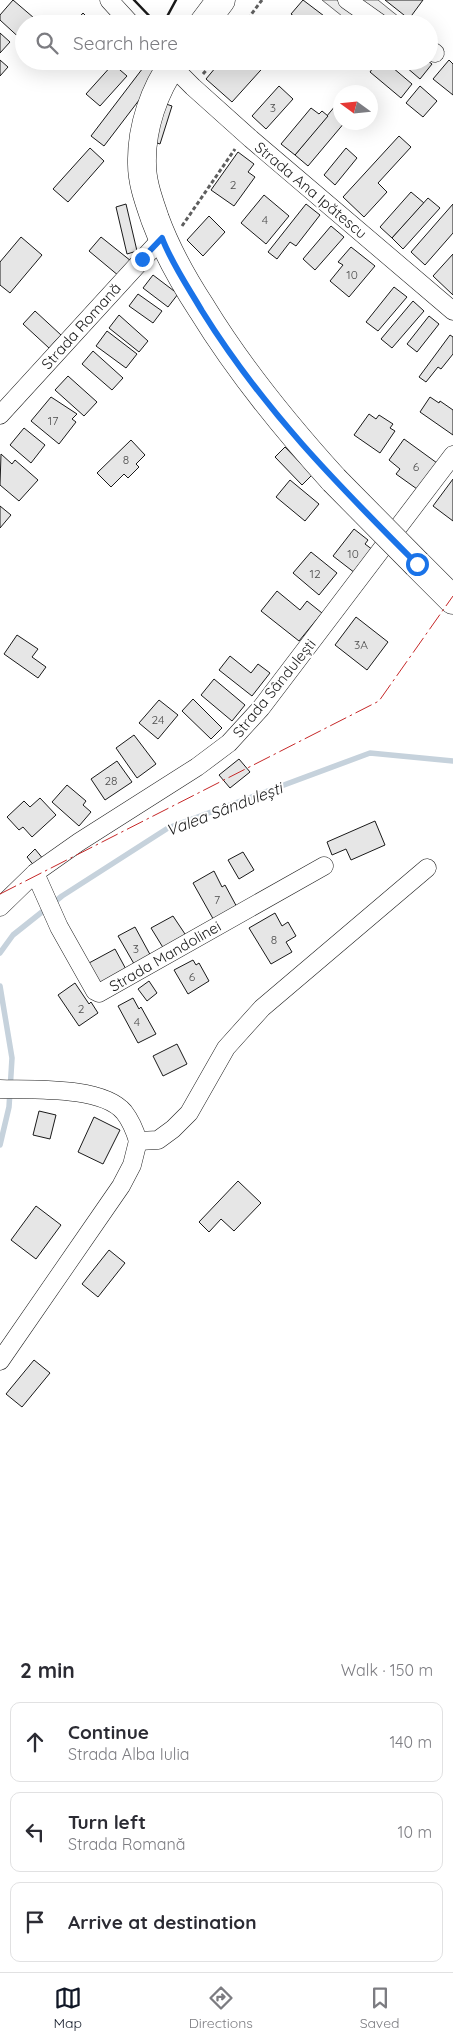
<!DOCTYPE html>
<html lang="en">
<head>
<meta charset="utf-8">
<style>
	body { margin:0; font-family:Quicksand,sans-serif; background:#f2f2f3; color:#2b2b33 }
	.compass { position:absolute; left:333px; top:85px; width:45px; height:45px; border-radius:50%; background:#fff; box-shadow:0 5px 20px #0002; rotate:285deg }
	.stop { position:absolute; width:15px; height:15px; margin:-11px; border:4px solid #1a73e8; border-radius:50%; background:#fff }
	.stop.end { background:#1a73e8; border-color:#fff; box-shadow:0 1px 5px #0008 }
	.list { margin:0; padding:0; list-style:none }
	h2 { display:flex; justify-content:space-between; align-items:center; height:65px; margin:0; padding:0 20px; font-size:21px }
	h2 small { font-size:16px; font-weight:400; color:#7c7c81 }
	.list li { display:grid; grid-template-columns:32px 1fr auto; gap:15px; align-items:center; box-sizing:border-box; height:80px; margin:0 10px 10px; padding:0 10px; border:1px solid #e1e1e2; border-radius:10px }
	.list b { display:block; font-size:19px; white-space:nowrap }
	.list p { margin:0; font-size:16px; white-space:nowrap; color:#7c7c81 }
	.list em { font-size:16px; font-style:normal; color:#7c7c81 }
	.icon { flex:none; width:28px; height:28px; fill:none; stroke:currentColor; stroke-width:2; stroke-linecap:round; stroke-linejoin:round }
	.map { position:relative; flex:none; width:453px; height:1637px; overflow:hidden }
	.search { position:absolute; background:#fff; box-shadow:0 5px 20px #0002; left:15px; right:15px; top:15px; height:55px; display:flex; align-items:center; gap:12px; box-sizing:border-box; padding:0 18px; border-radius:28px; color:#7c7c81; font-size:19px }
	.sheet { height:335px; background:#fff }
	nav { display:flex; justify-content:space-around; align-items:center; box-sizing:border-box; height:70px; border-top:1px solid #e1e1e2; background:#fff; font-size:14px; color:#7c7c81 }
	nav a { display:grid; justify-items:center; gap:2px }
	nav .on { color:#111827 }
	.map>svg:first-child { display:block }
	.parking { fill:#ededed; stroke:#6a6a6a }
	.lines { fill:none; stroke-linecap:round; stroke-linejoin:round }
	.stream { stroke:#c6d2dc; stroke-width:5.5 }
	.building { fill:#e6e6e6; stroke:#1a1a1a }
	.minor-casing { stroke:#1a1a1a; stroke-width:19 }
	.primary-casing { stroke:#1a1a1a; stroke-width:29 }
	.path { stroke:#5f5f5f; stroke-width:3; stroke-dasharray:4 2.5; stroke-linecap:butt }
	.minor { stroke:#fff; stroke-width:18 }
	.primary { stroke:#fff; stroke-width:28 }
	.primary-bridge-casing { stroke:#1a1a1a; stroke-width:29; stroke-linecap:butt }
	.primary-bridge { stroke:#fff; stroke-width:28 }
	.wall { stroke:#1a1a1a; stroke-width:2.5 }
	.power { stroke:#c62828; stroke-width:1; stroke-dasharray:18 4 2.5 4; stroke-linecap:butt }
	.route { stroke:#1a73e8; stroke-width:6 }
	.labels { text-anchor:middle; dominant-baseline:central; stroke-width:4; stroke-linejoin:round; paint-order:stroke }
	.number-label { font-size:12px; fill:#4d4d4d }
	.street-label { font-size:15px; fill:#1a1a1a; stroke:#fff }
	.water-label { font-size:16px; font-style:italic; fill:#1a1a1a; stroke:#fff }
</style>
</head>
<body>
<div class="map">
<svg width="453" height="1637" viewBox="0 0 453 1637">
	<rect width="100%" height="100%" fill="#fff"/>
	<path class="parking" d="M322 0H378L399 17 393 24H352Z"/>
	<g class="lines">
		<g class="stream">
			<path d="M0 953 13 935 62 896 168 828 370 753 453 761"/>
			<path d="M0 986 12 1058 9 1107 0 1145"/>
		</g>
	</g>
	<g class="building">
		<path d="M13 0 41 24H24V42L0 20V15Z"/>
		<path d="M303 0 332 22 331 24H304L291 14Z"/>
		<path d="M385 0H423L409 19Z"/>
		<path d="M83 13 94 24H73Z"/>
		<path d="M268 16 280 24H262Z"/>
		<path d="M0 33 10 42 0 53Z"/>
		<path d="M0 60 8 67 0 76Z"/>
		<path d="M449 60 453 64V95L433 79Z"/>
		<path d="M85 61H102L94 70Z"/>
		<path d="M221 61H269L232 102 206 79Z"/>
		<path d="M353 61H370L363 69Z"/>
		<path d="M378 61 386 62 412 84 401 98 370 72Z"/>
		<path d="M399 61H428L432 64 420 79Z"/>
		<path d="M113 64 127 76 100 106 86 94Z"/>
		<path d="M146 64 159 74 104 146 91 136Z"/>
		<path d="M279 86 293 99 266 129 252 116Z"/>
		<path d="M420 86 437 101 423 117 406 103Z"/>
		<path d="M340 100V122H345L308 166 295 155Z"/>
		<path d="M163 103 172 106 160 144 152 141Z"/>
		<path d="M311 108 319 114 322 111 328 116 295 155 281 144Z"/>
		<path d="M399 136 411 147 378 183 387 192 364 217 343 197Z"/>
		<path d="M90 148 104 161 68 202 53 189Z"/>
		<path d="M346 148 357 158 335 185 324 175Z"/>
		<path d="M238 152 254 164 248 172 255 177 234 206 211 190Z"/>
		<path d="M411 192 424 203 392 238 380 227Z"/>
		<path d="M264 195 289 216 266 244 241 223Z"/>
		<path d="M428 198 440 208 403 249 392 238Z"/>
		<path d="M126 204 137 251 127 254 116 207Z"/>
		<path d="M306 204 320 215 296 246 290 242 277 259 268 252Z"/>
		<path d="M453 204V233L425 265 411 252Z"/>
		<path d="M209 216 225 232 203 256 187 240Z"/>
		<path d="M331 226 344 237 315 270 303 259Z"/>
		<path d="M21 237 42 255 10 293 0 285V262Z"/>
		<path d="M101 237 131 261 119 276 89 251Z"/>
		<path d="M351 247 375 266 349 297 330 281 343 265 338 262Z"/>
		<path d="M453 254V295L433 276Z"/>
		<path d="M153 275 178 294 168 307 143 288Z"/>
		<path d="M394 287 407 297 378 331 366 322Z"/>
		<path d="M138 294 162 311 153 323 129 306Z"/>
		<path d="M413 301 424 311 392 348 381 339Z"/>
		<path d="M35 311 61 335 49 348 23 324Z"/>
		<path d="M119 315 148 341 139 352 109 328Z"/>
		<path d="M429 316 439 324 417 352 407 344Z"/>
		<path d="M107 331 137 354 126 368 96 346Z"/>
		<path d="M450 335 453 337V354L441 369 438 367 426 382 419 377Z"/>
		<path d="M93 351 123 378 112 390 82 364Z"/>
		<path d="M68 376 97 402 84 416 55 390Z"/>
		<path d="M51 397 77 414 72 419 76 422 59 444 31 421Z"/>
		<path d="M430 397 439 403 440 401 453 410V435L420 412Z"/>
		<path d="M369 414 376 419 379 415 393 424 390 428 395 431 380 453 354 435Z"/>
		<path d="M24 428 45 445 31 463 10 445Z"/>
		<path d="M404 439 437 463 417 489 396 474 400 469 389 460Z"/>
		<path d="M131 440 145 455 136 464 139 467 128 478 124 474 111 487 97 473Z"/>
		<path d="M285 447 312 475 302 485 275 457Z"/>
		<path d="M1 454 12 464 15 460 38 480 19 501 0 485Z"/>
		<path d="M453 479V521L433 506Z"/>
		<path d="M290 480 319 504 305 521 276 497Z"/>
		<path d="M0 506 11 515 0 528Z"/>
		<path d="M354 529 368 540 365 544 373 550 355 573 333 556Z"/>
		<path d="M311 552 337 573 319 595 293 573Z"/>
		<path d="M277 591 300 610 307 601 322 613 299 641 261 611Z"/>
		<path d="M356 617 388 642 367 670 335 645Z"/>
		<path d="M17 635 38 649 32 657 46 667 38 678 4 654Z"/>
		<path d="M230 656 251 673 258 664 270 673 252 696 219 670Z"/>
		<path d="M214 679 245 705 232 721 201 695Z"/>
		<path d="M193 699 222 728 211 739 182 711Z"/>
		<path d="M159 700 178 715 158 739 139 723Z"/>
		<path d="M134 735 156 764 137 778 116 748Z"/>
		<path d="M239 759 250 772 230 788 219 775Z"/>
		<path d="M117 761 132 782 105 800 91 779Z"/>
		<path d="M67 785 86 801 83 805 91 812 79 826 52 802Z"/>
		<path d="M40 798 56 815 32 837 23 827 19 830 7 817 24 801 30 807Z"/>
		<path d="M375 821 385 845 351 860 346 849 332 855 327 842Z"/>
		<path d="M35 849 44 860 35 867 27 857Z"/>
		<path d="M243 852 254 870 239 879 228 860Z"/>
		<path d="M214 871 222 887 225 885 239 911 216 924 193 883Z"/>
		<path d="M275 913 282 926 288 922 296 936 286 942 292 952 271 964 249 928Z"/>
		<path d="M173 916 187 937 167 954 151 928Z"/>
		<path d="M135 927 153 960 137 969 118 936Z"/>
		<path d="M115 949 128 973 102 987 89 963Z"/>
		<path d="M193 960 196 965 199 963 209 981 188 994 174 970Z"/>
		<path d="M149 981 157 993 147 1001 138 989Z"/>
		<path d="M75 983 89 1004 91 1002 98 1013 79 1026 58 995Z"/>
		<path d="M133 998 139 1009 141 1007 156 1034 138 1043 118 1006Z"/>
		<path d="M177 1044 187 1064 163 1076 153 1056Z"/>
		<path d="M39 1111 56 1115 50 1139 33 1135Z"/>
		<path d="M94 1117 120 1130 103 1164 78 1152Z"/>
		<path d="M238 1181 261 1203 234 1231 221 1219 209 1232 199 1222Z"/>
		<path d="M36 1206 61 1225 36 1259 11 1240Z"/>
		<path d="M109 1250 125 1263 98 1297 82 1284Z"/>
		<path d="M34 1360 50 1373 22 1407 6 1394Z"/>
	</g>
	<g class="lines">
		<defs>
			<g id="minor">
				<path d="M109 0 131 24"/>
				<path d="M347 0 381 24"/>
				<path d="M429 49 435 53"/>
				<path d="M167 61 193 87 251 139 453 311"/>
				<path d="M0 415 162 238"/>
				<path d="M35 873 59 927 95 991 99 993 324 866"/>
				<path d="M0 907 35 873 79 842 197 767 229 743 261 708 453 455"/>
				<path d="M0 1089C33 1090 102 1086 124 1112 131 1121 135 1131 138 1141L158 1140 173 1129 189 1113 226 1048 262 1008 427 868"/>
				<path d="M0 1361 121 1186 132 1165 138 1141"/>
			</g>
			<g id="primary">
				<path d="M203 24 221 0"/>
				<path d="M175 61C154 90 141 128 142 164 142 183 149 201 155 219 167 252 183 280 202 309 240 371 285 426 334 480"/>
				<path d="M417 564 453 600"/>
			</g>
		</defs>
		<use href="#minor" class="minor-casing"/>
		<use href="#primary" class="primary-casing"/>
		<g class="path">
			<path d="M244 24 262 0"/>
			<path d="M203 74 214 61"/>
			<path d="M182 226 235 149"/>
		</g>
		<use href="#minor" class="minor"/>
		<use href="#primary" class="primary"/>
		<defs>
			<path id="primary-bridge" d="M334 480 417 564"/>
		</defs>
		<use href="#primary-bridge" class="primary-bridge-casing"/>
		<use href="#primary-bridge" class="primary-bridge"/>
		<g class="wall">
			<path d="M134 0 157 24"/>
			<path d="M163 24 176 0"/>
		</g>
		<path class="power" d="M0 894 379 701 453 596"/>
	</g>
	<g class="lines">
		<path class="route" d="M142 259 162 238C172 264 188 287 202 311 263 409 336 483 417 564"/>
	</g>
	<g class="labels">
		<g class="number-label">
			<text x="273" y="107">3</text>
			<text x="233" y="184">2</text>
			<text x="265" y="219">4</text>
			<text x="352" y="274">10</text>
			<text x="53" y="420">17</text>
			<text x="126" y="459">8</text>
			<text x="416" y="466">6</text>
			<text x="353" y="553">10</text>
			<text x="315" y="573">12</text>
			<text x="361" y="644">3A</text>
			<text x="158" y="719">24</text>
			<text x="111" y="780">28</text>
			<text x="217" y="899">7</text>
			<text x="274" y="939">8</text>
			<text x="136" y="948">3</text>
			<text x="192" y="976">6</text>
			<text x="81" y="1008">2</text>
			<text x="137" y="1021">4</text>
		</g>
		<g class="street-label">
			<text transform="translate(311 190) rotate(40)">Strada Ana Ipătescu</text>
			<text transform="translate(81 326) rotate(-48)">Strada Romană</text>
			<text transform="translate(274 688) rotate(-51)">Strada Sândulești</text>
			<text transform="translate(165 956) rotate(-30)">Strada Mandolinei</text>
		</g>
		<g class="water-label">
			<text transform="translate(224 809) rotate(-21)">Valea Sândulești</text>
		</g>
	</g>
</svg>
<svg class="compass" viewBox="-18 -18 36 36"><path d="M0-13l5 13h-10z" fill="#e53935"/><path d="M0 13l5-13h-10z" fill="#7c7c81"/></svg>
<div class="stop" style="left:417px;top:564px"></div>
<div class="stop end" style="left:142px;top:259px"></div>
<div class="search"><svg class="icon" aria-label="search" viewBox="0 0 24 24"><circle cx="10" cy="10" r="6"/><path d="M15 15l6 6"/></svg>Search here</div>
</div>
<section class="sheet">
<h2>2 min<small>Walk · 150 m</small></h2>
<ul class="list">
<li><svg class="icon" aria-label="ahead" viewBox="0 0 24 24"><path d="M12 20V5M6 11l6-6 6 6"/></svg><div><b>Continue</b><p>Strada Alba Iulia</p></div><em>140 m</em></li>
<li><svg class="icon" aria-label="left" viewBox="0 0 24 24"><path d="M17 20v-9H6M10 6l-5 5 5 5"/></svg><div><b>Turn left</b><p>Strada Romană</p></div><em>10 m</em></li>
<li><svg class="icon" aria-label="arrive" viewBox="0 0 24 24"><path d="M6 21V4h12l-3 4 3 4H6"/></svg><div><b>Arrive at destination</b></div></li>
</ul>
</section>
<nav>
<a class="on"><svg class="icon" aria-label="map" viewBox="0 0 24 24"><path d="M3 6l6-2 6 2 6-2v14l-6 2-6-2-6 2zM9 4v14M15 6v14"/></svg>Map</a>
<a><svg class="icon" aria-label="directions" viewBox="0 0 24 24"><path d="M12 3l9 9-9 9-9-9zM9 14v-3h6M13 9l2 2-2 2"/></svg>Directions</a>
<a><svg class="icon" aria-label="saved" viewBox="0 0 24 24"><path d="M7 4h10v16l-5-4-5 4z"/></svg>Saved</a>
</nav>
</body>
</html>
